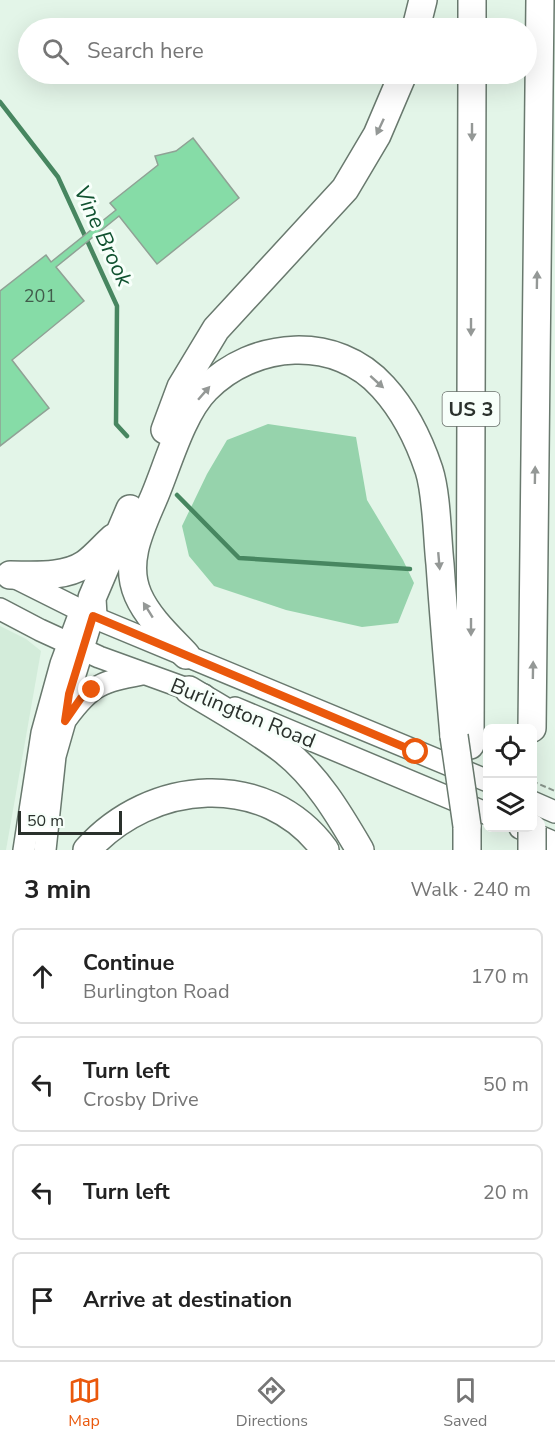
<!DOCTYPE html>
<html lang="en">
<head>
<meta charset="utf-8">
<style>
	body { margin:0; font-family:"Nunito Sans",sans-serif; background:#f6f6f6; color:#222 }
	.controls { position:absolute; right:18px; bottom:18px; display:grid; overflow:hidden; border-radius:9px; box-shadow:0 6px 24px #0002 }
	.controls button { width:54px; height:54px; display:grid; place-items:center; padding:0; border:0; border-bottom:2px solid #e0e0e0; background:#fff; color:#222; font:30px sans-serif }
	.scale { position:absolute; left:18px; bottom:15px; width:104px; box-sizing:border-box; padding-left:6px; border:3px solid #2a312c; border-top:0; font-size:16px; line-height:21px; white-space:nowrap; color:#2a312c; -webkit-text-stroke:4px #f7fffa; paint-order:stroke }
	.stop { position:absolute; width:18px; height:18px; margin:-14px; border:4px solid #ea580c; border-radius:50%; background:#fff }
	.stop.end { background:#ea580c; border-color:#fff; box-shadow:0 2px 6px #0008 }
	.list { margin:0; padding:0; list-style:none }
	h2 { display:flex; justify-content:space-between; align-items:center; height:78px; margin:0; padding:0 24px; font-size:26px }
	h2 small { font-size:20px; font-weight:400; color:#767676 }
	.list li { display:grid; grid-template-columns:39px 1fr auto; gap:18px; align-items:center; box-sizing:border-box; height:96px; margin:0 12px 12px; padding:0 12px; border:2px solid #e0e0e0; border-radius:9px }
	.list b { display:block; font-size:22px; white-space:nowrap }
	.list p { margin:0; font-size:20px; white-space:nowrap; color:#767676 }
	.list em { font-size:20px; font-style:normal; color:#767676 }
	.icon { flex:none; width:33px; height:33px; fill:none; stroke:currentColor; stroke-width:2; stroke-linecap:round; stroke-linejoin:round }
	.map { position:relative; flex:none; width:555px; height:850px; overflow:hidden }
	.search { position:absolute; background:#fff; box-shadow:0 6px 24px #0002; left:18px; right:18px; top:18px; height:66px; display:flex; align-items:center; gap:15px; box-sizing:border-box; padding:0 21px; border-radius:33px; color:#767676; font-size:22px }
	.sheet { height:510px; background:#fff }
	nav { display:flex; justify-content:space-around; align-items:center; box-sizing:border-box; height:84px; border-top:2px solid #e0e0e0; background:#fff; font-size:16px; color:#767676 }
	nav a { display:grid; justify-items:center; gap:3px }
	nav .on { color:#ea580c }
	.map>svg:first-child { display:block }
	.built { fill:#d3ecda }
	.green { fill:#96d3ac }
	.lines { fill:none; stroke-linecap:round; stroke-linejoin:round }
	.stream { stroke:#478660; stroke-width:4.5 }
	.building { fill:#86dca7; stroke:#90a195; stroke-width:1.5 }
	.secondary-casing { stroke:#69796e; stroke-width:24 }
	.highway-casing { stroke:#69796e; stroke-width:30 }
	.path { stroke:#88948b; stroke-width:2; stroke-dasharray:6 3; stroke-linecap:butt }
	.secondary { stroke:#fff; stroke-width:21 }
	.highway { stroke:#fff; stroke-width:27 }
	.highway-bridge-casing { stroke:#69796e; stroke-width:30; stroke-linecap:butt }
	.highway-bridge { stroke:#fff; stroke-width:27 }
	.oneway { fill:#949896 }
	.route { stroke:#ea580c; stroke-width:8 }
	.labels { text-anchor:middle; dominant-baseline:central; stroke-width:6; stroke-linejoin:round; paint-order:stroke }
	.number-label { font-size:18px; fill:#415c4b }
	.shield { fill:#f7fffa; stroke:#686f6a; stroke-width:1.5 }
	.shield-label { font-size:20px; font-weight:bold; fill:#2a312c }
	.street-label { font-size:21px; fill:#2a312c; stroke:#f7fffa }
	.water-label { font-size:22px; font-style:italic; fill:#105230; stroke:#f7fffa }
</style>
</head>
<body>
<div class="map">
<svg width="555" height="850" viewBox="0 0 555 850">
	<rect width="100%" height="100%" fill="#e3f5e8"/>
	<path class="built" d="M0 626 26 639 41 651 6 850H0Z"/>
	<path class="green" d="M268 424 356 437 367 500 403 560 414 583 398 623 362 627 286 610 214 586 189 556 182 526 207 474 227 440Z"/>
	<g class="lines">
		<g class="stream">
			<path d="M0 102 58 177 117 306 116 424 127 436"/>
			<path d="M177 495 239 558 410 569"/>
		</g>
	</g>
	<path class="building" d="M193 138 239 198 157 264 119 216 56 267 84 301 12 360 49 408 0 446V291L46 255 51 262 116 210 110 203 158 165 155 156 176 151Z"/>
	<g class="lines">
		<defs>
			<g id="secondary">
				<path d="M12 576 100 620 488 781"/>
				<path d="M0 609 40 630 99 657 204 695"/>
				<path d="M235 708 488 814"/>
				<path d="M67 718C92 684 102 682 142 674"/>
				<path d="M532 802 555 812"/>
				<path d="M520 828 555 843"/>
				<path d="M24 850 42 733 61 664 81 610"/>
				<path d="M45 850 55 756 65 721 69 694 93 616"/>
			</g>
			<g id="highway">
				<path d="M416 28 423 0"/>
				<path d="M472 28V0"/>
				<path d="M165 430 181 387 216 329 345 189 377 135 403 74"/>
				<path d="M10 575C34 575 64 578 85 564 95 557 104 546 113 538"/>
				<path d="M93 616 92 598 130 509"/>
				<path d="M186 655C169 637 148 618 138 595 123 561 142 526 155 495 168 464 182 413 206 389 253 341 336 334 383 387 404 410 419 440 429 470 437 495 437 537 440 564 444 622 449 679 454 736"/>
				<path d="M189 690C220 709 253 727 282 749 316 775 339 814 360 850"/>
				<path d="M532 728 540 0"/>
				<path d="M470 745 472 74"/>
				<path d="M87 850C150 779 266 769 325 850"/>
				<path d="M467 850V826"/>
			</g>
		</defs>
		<use href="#secondary" class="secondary-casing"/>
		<use href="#highway" class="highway-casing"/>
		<path class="path" d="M532 781 555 791"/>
		<use href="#secondary" class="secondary"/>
		<use href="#highway" class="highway"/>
		<defs>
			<g id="highway-bridge">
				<path d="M454 736 467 826"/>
				<path d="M532 828V850"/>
			</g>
		</defs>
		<use href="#highway-bridge" class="highway-bridge-casing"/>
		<use href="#highway-bridge" class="highway-bridge"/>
	</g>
	<defs><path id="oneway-solid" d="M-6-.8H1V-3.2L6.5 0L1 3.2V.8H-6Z" transform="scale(1.5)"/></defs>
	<g class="oneway">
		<use href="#oneway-solid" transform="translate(380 127) rotate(115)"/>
		<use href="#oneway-solid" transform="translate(472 132) rotate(90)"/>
		<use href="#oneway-solid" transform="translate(537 280) rotate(-89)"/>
		<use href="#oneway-solid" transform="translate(471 327) rotate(90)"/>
		<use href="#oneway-solid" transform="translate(377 382) rotate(42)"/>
		<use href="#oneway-solid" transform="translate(204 393) rotate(-49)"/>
		<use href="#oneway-solid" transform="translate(535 475) rotate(-89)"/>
		<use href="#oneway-solid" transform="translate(439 561) rotate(85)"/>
		<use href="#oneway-solid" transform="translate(148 610) rotate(-122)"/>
		<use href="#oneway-solid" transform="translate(471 627) rotate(90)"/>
		<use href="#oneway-solid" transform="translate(533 670) rotate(-89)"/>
	</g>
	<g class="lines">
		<path class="route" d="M92 690 81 698 65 721 69 694 93 616 416 752"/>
	</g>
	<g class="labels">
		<g class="number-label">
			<text x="40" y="296">201</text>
		</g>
		<rect class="shield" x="442.5" y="392" width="57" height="34" rx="4.5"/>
		<g class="shield-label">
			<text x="471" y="409">US 3</text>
		</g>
		<g class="street-label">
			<text transform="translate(243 713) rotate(22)">Burlington Road</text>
		</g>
		<g class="water-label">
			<text transform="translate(103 236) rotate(65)">Vine Brook</text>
		</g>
	</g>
</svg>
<div class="controls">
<button><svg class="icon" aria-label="locate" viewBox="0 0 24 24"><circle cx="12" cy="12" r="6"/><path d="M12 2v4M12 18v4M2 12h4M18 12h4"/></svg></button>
<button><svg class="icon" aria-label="layers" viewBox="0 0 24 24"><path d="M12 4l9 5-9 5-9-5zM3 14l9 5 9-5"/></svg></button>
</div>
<div class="scale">50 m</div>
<div class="stop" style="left:416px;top:752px"></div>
<div class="stop end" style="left:92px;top:690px"></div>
<div class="search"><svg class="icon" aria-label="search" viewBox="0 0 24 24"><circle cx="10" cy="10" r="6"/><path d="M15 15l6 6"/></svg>Search here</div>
</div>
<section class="sheet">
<h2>3 min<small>Walk · 240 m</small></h2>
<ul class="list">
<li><svg class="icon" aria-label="ahead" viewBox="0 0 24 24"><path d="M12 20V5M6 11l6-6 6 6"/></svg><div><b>Continue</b><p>Burlington Road</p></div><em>170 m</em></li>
<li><svg class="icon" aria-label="left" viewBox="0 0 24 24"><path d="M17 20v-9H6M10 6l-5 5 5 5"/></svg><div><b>Turn left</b><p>Crosby Drive</p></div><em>50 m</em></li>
<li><svg class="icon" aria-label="left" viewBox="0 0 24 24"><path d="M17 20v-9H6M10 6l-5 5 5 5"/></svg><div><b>Turn left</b></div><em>20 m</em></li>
<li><svg class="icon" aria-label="arrive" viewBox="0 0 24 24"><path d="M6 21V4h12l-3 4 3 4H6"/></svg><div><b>Arrive at destination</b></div></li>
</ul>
</section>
<nav>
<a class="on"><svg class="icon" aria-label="map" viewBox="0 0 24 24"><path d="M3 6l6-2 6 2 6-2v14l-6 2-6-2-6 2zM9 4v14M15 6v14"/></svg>Map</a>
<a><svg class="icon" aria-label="directions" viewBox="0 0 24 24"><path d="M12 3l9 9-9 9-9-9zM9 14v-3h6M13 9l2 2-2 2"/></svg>Directions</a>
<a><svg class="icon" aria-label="saved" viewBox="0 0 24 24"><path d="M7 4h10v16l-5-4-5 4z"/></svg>Saved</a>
</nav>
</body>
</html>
